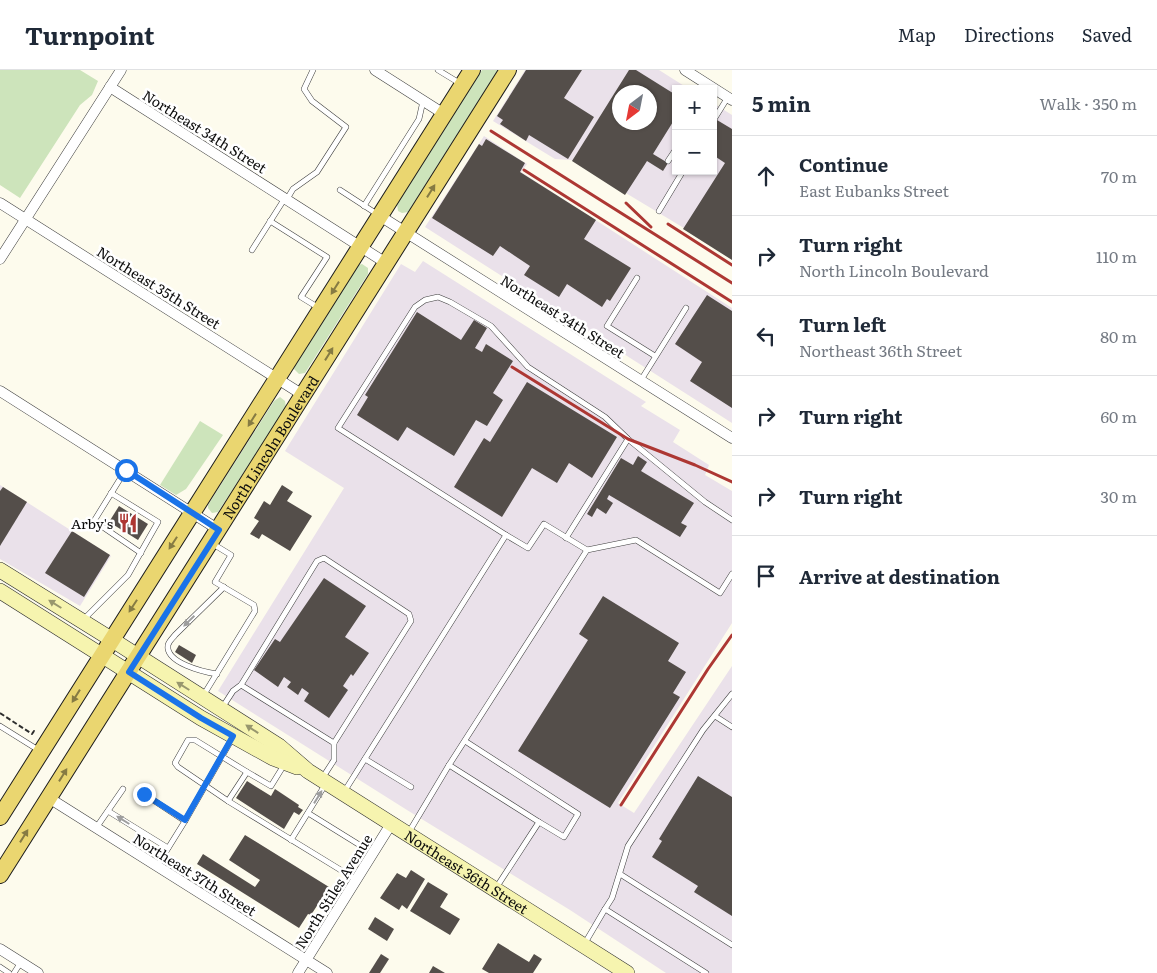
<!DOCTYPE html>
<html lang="en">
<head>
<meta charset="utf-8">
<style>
	body { margin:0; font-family:Literata,serif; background:#f2f2f3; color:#1f2937 }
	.controls { position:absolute; right:15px; top:15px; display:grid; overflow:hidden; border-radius:0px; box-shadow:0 1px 4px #0004 }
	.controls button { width:45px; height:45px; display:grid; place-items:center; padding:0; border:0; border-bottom:1px solid #e0e1e3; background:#fff; color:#1f2937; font:25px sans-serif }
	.compass { position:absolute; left:612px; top:15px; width:45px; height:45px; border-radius:50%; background:#fff; box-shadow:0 1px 4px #0004; rotate:212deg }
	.stop { position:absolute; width:15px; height:15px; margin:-11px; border:4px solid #1a73e8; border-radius:50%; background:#fff }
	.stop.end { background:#1a73e8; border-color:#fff; box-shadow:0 1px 5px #0008 }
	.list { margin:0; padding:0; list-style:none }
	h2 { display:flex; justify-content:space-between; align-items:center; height:65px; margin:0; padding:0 20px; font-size:21px }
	h2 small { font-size:16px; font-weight:400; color:#747a83 }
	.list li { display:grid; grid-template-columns:32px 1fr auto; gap:15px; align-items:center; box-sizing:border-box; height:80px; padding:0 20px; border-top:1px solid #e0e1e3 }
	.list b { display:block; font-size:19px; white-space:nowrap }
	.list p { margin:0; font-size:16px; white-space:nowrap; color:#747a83 }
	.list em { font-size:16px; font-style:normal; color:#747a83 }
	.icon { flex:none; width:28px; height:28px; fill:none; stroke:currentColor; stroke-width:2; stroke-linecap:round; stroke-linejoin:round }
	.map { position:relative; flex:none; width:732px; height:903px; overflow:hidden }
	header { display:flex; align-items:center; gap:30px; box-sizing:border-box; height:70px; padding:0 25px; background:#fff; border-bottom:1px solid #e0e1e3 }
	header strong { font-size:24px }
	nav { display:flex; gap:28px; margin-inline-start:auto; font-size:18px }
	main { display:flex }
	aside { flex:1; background:#fff }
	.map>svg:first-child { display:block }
	.industrial { fill:#eae1ea; fill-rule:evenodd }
	.green { fill:#cde4bb }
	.building { fill:#544e4a; fill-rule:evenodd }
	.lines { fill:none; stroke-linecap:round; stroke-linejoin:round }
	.lane-casing { stroke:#3f3f3f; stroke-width:6 }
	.street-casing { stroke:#3f3f3f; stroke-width:11 }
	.secondary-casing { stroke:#2e2e2e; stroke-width:16 }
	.primary-casing { stroke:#1d1d1d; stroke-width:18 }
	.path { stroke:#2e2e2e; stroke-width:2; stroke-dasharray:5 2.5; stroke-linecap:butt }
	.lane { stroke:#fff; stroke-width:5 }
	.street { stroke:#fff; stroke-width:10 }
	.secondary { stroke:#f6f4af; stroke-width:15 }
	.primary { stroke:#ead670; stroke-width:16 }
	.rail { stroke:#ad3733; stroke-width:3 }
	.oneway { fill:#867b43 }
	.oneway2 { fill:#98976e }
	.oneway3 { fill:#9e9e9e }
	.route { stroke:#1a73e8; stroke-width:6 }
	.labels { text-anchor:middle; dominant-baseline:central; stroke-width:5; stroke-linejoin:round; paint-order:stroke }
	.street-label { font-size:14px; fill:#0c0c0c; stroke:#fff }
	.poi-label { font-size:14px; fill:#0c0c0c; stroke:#fff; text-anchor:end }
</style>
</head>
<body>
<header>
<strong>Turnpoint</strong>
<nav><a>Map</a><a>Directions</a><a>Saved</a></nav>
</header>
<main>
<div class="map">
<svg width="732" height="903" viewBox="0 0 732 903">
	<rect width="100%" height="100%" fill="#fdfbed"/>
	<g class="industrial">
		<path d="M525 0H659L689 19H676V101H713V33L732 45V187L571 90 555 89 493 51ZM620 22H650V52H620Z"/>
		<path d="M484 66 527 94 521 102 732 238V353L425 157Z"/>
		<path d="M423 191 646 332 641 336 680 360 673 372 709 395 705 405 732 421V553L618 733 634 743 732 596V903H666L570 840 407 740 218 621 344 418 285 381 401 194 415 202Z"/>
		<path d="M0 415 111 486 80 536 0 489Z"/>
	</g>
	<g class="green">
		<path d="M0 0H80L98 11 92 25 80 35 20 128 0 115Z"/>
		<path d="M482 0H498L408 142 402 143 398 141 397 134Z"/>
		<path d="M362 194 368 198V204L305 303 299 304 294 299 295 295 358 195Z"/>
		<path d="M280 327 285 331 286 337 218 442 212 443 208 438V435L274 331Z"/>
		<path d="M200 351 223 365 186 419 176 425 160 415Z"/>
	</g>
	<g class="building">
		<path d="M526 0H582L564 28 594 47 568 89 529 65 526 71 500 54 503 50 497 46Z"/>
		<path d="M629 0H636L676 25V47L653 84 668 93 663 101 647 91 625 125 572 91ZM620 22H650V52H620Z"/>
		<path d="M717 50 732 59V190L683 159 725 93 713 85V55Z"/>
		<path d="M486 69 525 93 520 102 596 150 584 169 631 198 610 231 607 229 602 237 567 214 559 227 524 205 530 196 500 176 493 186 432 148 479 74 482 76Z"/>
		<path d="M707 225 732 241V338L690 311 702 292 675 274Z"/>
		<path d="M417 242 461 270 474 250 487 258 475 278 482 282 486 274 513 291 493 323 503 330 487 356 476 350 454 386 407 357 398 371 357 345 368 327 365 325Z"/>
		<path d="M527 312 617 367 592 408 569 393 557 413 532 398 502 447 454 417 484 368 490 372Z"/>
		<path d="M638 386 647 392 641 401 694 433 681 453 687 456 680 467 609 425 607 429 613 433 606 444 597 438 592 447 587 444 621 388 633 395Z"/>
		<path d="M282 415 293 422 287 431 312 446 290 481 262 464 259 469 250 464 259 451 254 448 264 431 270 435Z"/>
		<path d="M3 417 27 432 0 476V421Z"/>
		<path d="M119 436 148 454 138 470 109 452Z"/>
		<path d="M72 461 110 485 84 527 45 503Z"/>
		<path d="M324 508 366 536 345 567 369 583 353 606 351 604 343 616 348 620 329 648 304 631 309 623 302 618 298 625 287 617 291 612 284 607 278 617 254 600 275 569 280 572Z"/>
		<path d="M603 526 679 573 668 591 686 602 673 623 680 627 610 738 518 681 588 570 579 564Z"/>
		<path d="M179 575 196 585 192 593 175 582Z"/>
		<path d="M698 706 732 727V846L694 822 698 816 652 787 662 771 659 769Z"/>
		<path d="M247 711 271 726 275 719 299 735 298 737 303 740 299 745 294 742 284 759 236 728Z"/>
		<path d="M245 765 329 817 311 845 308 844 299 858 197 794 203 784 255 817 260 810 229 790Z"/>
		<path d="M411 800 425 809 407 839 402 835 399 840 380 828 397 803 406 808Z"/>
		<path d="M428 812 448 824 440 837 460 849 450 865 410 841Z"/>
		<path d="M375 847 394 859 387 871 368 859Z"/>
		<path d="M498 873 529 892 534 884 542 889 533 903H489L482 899Z"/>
		<path d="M381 884 389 889 380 903H369Z"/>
		<path d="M433 896 445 903H429Z"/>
	</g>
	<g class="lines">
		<defs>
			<g id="lane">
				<path d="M438 0 461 14"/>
				<path d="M713 51 728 27"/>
				<path d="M668 91 676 79"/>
				<path d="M340 120 377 144"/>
				<path d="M287 129 293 119 317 102 346 57 312 31 304 19 313 0"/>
				<path d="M364 136 419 49 423 31"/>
				<path d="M659 141 683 101"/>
				<path d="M270 151 327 187 301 227 319 238"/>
				<path d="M252 180 285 128"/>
				<path d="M637 208 607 256 655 286"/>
				<path d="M641 310 686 238"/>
				<path d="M125 401 94 451 141 483"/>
				<path d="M506 465 338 358 415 237 425 230 438 227 450 232 491 256 528 297 605 347 628 369 705 432 732 450"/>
				<path d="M566 468 628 369"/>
				<path d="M83 550 128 505 158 452 111 423"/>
				<path d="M217 604C204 602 165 593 168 575 169 571 173 568 175 565L224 517"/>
				<path d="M241 615 334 673"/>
				<path d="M203 626 255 541 254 535 215 512 231 485 213 474"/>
				<path d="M222 638 233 621 241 615 317 491 324 488 409 544 411 551 334 673V690L323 707"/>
				<path d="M715 646 732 657"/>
				<path d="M0 656 40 681"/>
				<path d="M465 671 578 744 564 767 539 752"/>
				<path d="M365 689 411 717"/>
				<path d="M449 695 539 752 496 818"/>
				<path d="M247 702 195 670H188L175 693 178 697 228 731 357 810"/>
				<path d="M344 722 506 465 528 478 544 454 587 480"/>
				<path d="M144 724 185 751"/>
				<path d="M228 731 247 702 271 716 284 695"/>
				<path d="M108 741 168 778"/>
				<path d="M308 743 358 774"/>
				<path d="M96 758 123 719"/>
				<path d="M409 762 449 695 587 480 636 470 720 523 732 504"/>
				<path d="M291 770 325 715"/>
				<path d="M157 796 185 751 233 667"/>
				<path d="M620 804 732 875"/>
				<path d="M605 839 612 828 628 776 703 660 732 624"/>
				<path d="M585 873 605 839 706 903"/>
				<path d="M0 897 9 903"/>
				<path d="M14 903 21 892"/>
			</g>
			<g id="street">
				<path d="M375 0 444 44"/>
				<path d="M685 0 732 30"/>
				<path d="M110 17 386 193"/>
				<path d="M0 133 303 325"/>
				<path d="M380 146 732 368"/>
				<path d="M0 189 121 0"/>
				<path d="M0 321 219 460"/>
				<path d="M49 728 327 903"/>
				<path d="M0 879 38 903"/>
				<path d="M298 903 391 754"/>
			</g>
			<g id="secondary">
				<path id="s1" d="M0 500 111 569 279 676 308 701 627 903"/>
				<path d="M0 521 201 648 273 688 297 697"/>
			</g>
			<g id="primary">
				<path d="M0 747 472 0"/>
				<path id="s2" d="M0 805 508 0"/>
			</g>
		</defs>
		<use href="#lane" class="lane-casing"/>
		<use href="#street" class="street-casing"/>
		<use href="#secondary" class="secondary-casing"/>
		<use href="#primary" class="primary-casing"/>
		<path class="path" d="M0 643 32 664 34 661 36 663"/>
		<use href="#lane" class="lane"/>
		<use href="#street" class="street"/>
		<use href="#secondary" class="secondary"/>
		<use href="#primary" class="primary"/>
		<g class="rail">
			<path d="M491 61 732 213"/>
			<path d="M524 100 732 232"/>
			<path d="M626 133 651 157"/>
			<path d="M668 154 732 195"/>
			<path d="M512 297 628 369 695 395 732 412"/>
			<path d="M621 735 708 599 732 565"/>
		</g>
	</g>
	<defs><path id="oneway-solid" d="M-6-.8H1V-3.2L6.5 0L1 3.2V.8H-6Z" transform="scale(1.25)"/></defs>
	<g class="oneway">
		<use href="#oneway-solid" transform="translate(431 121) rotate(-58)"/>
		<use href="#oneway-solid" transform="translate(335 218) rotate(122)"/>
		<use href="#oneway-solid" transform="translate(329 284) rotate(-58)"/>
		<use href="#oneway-solid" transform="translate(252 350) rotate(122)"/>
		<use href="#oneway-solid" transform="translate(173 473) rotate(123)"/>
		<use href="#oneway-solid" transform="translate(133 536) rotate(123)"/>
		<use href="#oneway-solid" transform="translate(76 626) rotate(122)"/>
		<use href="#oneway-solid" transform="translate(63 705) rotate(-58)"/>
		<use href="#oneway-solid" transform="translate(24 766) rotate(-58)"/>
	</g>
	<g class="oneway2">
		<use href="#oneway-solid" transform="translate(55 534) rotate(-148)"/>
		<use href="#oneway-solid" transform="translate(183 616) rotate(-148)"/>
		<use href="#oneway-solid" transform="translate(252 659) rotate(-147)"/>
	</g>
	<g class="oneway3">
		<use href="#oneway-solid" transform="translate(189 551) rotate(136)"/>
		<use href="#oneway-solid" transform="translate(318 727) rotate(-58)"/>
		<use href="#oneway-solid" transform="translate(123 750) rotate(-148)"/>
	</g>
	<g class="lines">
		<path class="route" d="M126 400 219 460 129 602 201 648 233 666 185 750 144 724"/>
	</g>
	<defs>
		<symbol id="restaurant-bare" viewBox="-9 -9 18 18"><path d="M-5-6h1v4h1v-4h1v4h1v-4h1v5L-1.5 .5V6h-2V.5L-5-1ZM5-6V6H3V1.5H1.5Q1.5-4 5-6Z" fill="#ad3733" stroke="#fff" stroke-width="2.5" paint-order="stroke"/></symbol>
	</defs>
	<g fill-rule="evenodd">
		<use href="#restaurant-bare" x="114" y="439" width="28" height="28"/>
	</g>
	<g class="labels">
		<g class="street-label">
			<text transform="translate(205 61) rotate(32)">Northeast 34th Street</text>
			<text transform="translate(159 217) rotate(32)">Northeast 35th Street</text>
			<text transform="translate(563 246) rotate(32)">Northeast 34th Street</text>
			<text stroke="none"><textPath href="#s2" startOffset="506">North Lincoln Boulevard</textPath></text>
			<text stroke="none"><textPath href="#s1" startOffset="556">Northeast 36th Street</textPath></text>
			<text transform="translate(195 804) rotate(32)">Northeast 37th Street</text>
			<text transform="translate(333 821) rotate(-58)">North Stiles Avenue</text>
		</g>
		<g class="poi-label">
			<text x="113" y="453">Arby's</text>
		</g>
	</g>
</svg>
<div class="controls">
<button>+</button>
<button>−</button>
</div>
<svg class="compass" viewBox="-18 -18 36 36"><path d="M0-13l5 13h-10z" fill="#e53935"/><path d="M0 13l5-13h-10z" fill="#747a83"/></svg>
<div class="stop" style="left:126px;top:400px"></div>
<div class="stop end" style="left:144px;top:724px"></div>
</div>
<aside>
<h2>5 min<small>Walk · 350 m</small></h2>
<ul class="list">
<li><svg class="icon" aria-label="ahead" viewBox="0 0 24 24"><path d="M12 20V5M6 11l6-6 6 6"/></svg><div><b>Continue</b><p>East Eubanks Street</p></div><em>70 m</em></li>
<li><svg class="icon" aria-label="right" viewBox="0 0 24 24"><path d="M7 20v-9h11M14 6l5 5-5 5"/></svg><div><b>Turn right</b><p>North Lincoln Boulevard</p></div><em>110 m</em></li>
<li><svg class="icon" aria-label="left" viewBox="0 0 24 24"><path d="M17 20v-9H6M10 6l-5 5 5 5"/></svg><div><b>Turn left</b><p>Northeast 36th Street</p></div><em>80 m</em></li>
<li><svg class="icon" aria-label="right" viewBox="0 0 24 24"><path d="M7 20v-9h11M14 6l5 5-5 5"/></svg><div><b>Turn right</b></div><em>60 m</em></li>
<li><svg class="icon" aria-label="right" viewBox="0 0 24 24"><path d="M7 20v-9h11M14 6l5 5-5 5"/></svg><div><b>Turn right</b></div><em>30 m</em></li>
<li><svg class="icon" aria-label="arrive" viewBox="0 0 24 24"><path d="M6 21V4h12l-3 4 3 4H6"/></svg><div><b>Arrive at destination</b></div></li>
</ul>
</aside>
</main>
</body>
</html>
